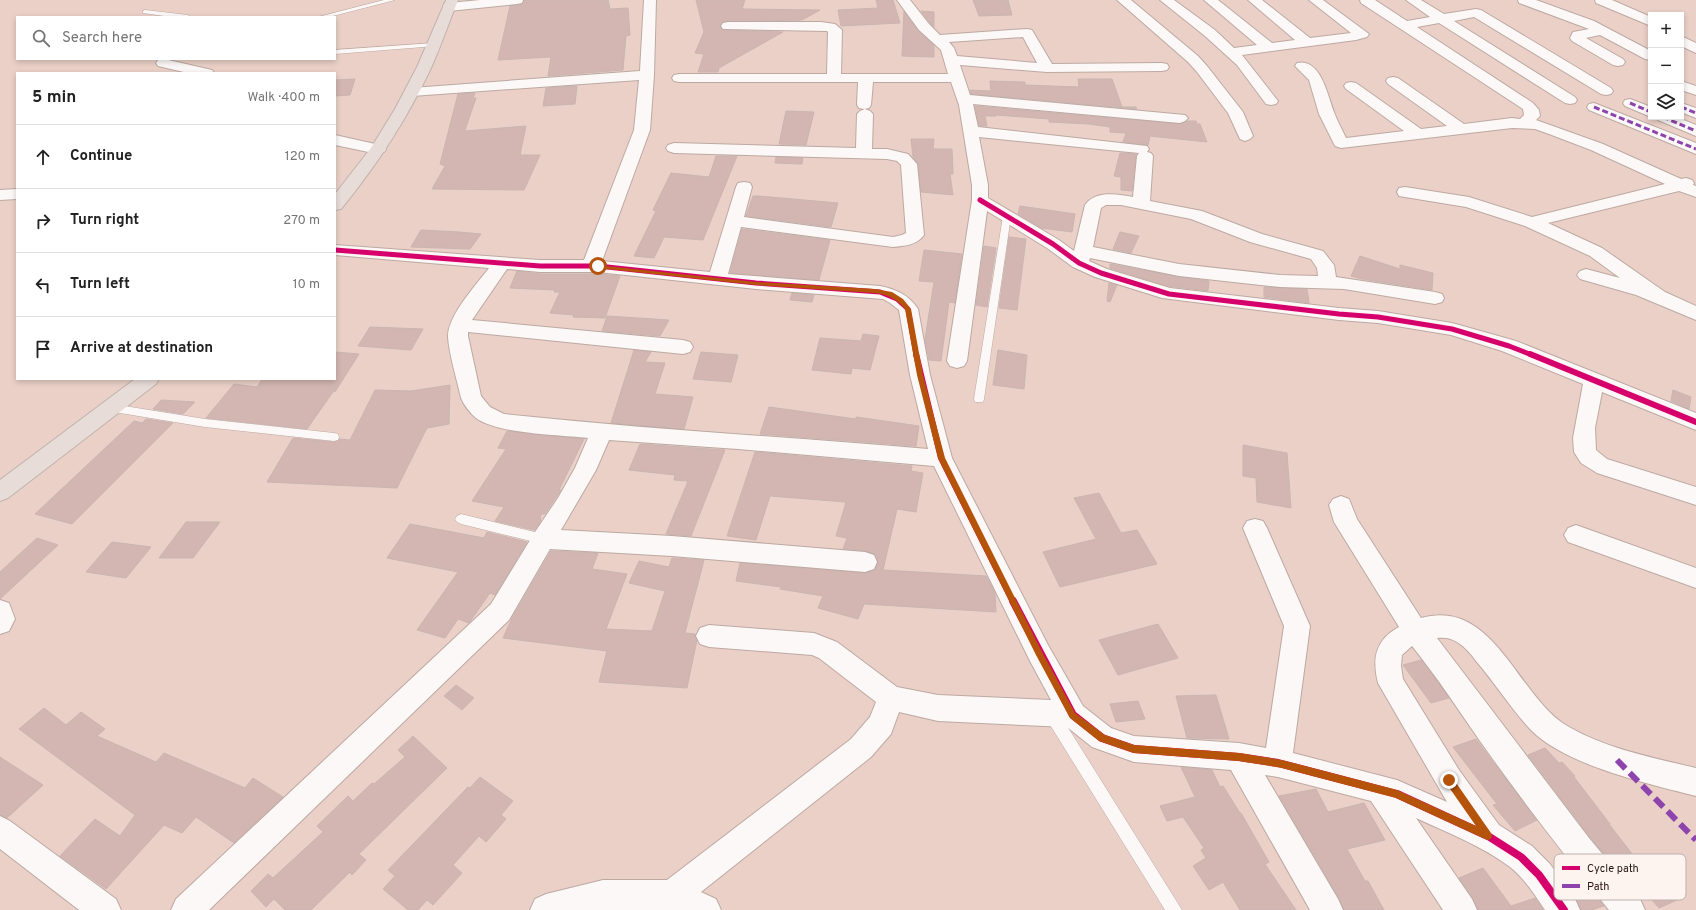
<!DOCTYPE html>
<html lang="en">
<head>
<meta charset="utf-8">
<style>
	body { margin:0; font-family:Overpass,sans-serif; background:#f2f2f2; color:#222 }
	.controls { position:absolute; right:12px; top:12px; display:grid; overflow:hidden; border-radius:0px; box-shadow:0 2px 6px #0003 }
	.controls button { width:36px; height:36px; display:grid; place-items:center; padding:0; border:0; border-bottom:1px solid #e0e0e0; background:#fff; color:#222; font:20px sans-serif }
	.stop { position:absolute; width:12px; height:12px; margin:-9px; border:3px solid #b45309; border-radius:50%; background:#fff }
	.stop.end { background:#b45309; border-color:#fff; box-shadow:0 1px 4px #0008 }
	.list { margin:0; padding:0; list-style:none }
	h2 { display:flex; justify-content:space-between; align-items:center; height:52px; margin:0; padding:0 16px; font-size:17px }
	h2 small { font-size:13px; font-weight:400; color:#767676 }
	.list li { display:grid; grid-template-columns:26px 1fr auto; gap:12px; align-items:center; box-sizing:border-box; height:64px; padding:0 16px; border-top:1px solid #e0e0e0 }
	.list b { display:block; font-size:15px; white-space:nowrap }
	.list em { font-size:13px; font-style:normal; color:#767676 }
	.icon { flex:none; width:22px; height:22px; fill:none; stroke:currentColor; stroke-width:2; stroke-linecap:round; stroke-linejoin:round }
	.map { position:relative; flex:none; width:1696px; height:910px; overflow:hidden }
	.search { position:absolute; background:#fff; box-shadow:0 2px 6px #0003; left:16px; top:16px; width:320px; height:44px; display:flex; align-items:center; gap:10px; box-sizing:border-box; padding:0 14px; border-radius:0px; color:#767676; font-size:15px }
	.panel { position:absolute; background:#fff; box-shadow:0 2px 6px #0003; left:16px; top:72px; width:320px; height:308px; border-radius:0px }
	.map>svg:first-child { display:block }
	.building { fill:#d3b6b1; stroke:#cab5b1 }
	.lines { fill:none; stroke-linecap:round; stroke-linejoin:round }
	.service-casing { stroke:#bda9a2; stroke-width:1 }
	.minor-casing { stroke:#bda9a2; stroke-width:2 }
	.tertiary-casing { stroke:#bda9a2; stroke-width:2 }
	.trunk-casing { stroke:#c0b3ae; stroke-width:2 }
	.service { fill:#fcf8f7; fill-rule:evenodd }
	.minor { fill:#fcf8f7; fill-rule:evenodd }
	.tertiary { fill:#fcf8f7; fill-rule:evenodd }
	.trunk { fill:#e8dcd8; fill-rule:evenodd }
	.quiet-far1 { stroke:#8e44ad; stroke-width:3; stroke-dasharray:6 3; stroke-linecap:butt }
	.quiet { stroke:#8e44ad; stroke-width:6; stroke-dasharray:12 6; stroke-linecap:butt }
	.cycleway-far2-casing { stroke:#fdf4f0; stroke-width:7 }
	.cycleway-far1-casing { stroke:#fdf4f0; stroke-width:8 }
	.cycleway-casing { stroke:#fdf4f0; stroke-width:10 }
	.cycleway-far2 { stroke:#d6006c; stroke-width:5 }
	.cycleway-far1 { stroke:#d6006c; stroke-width:6 }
	.cycleway { stroke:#d6006c; stroke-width:8 }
	.route { fill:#b45309 }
	.key { fill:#fdf4f0; stroke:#bcb1ad; stroke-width:1 }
	.key-label { font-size:11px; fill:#261610 }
</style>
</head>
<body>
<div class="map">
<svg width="1696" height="910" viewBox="0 0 1696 910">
	<rect width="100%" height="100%" fill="#ead0c7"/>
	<g class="building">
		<path d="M524 0H608L610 9 628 8 630 35 626 36 623 70 548 76 551 57 498 60 510 6 522 4Z"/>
		<path d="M696 0H745L742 9 820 10 802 20 723 22 720 27 723 30 783 32 719 68 718 72H698L704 54 695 53 704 32Z"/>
		<path d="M876 0H893L900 23 841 26 838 10 878 8Z"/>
		<path d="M973 0H1008L1012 15 979 16Z"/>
		<path d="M904 11 918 31 934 45V57L902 56Z"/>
		<path d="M921 11 934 12V27L930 23Z"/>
		<path d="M355 79 350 95 335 96V80Z"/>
		<path d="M1078 79H1112L1122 107H1136L1137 109 971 94 970 90 991 91 990 81 1025 82V85L1079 87Z"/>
		<path d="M577 86 575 104 543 106 546 88Z"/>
		<path d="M475 93 473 98H476L464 133 465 131 526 126 520 155H540L524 190 432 189 445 166 440 164 458 94Z"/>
		<path d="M975 106 1180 124 1187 121H1196L1197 124H1200L1207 142 1150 136 1148 145 1123 142 1126 133 1110 132V127L1089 124 1049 122V119L996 115V116H985L987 126H979Z"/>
		<path d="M786 111 814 112 806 145 779 144Z"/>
		<path d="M911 139H934L933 149H952L953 174H950L953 195 921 192 918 164 913 157Z"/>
		<path d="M1120 153 1136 154 1132 191 1121 190V177L1114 176Z"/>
		<path d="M716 156H737L703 240 664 237 654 258 634 256 656 211 653 210 671 173 709 177Z"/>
		<path d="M776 157 803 158 802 164 775 163Z"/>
		<path d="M753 196H759L838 203 831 227 746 216Z"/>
		<path d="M1020 206 1075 214 1072 232 1041 228 1018 214Z"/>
		<path d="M742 229 830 240 819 280 730 273Z"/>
		<path d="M421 230 459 232 481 234 470 249 411 247Z"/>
		<path d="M1120 232 1139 236 1131 253 1113 249Z"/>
		<path d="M1009 237 1026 239 1017 310 999 308Z"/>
		<path d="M984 246 996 248 987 307 976 305Z"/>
		<path d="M924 250 962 254 955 303 949 302 941 361 929 360 925 339 934 282 919 281Z"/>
		<path d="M1360 256 1400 269V265L1433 273 1432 290 1362 279 1351 276Z"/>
		<path d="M1110 264 1179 277 1209 281 1208 291 1168 286 1110 268Z"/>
		<path d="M517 271 540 274H598L620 276 605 318 573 317 574 315 550 313 560 292H554L555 290 510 288Z"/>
		<path d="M1109 283 1117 285 1110 302 1107 301Z"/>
		<path d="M1264 287 1307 289 1309 303 1264 297Z"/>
		<path d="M792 293 814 295 812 302 790 300Z"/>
		<path d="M607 316 669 320 660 336 602 331Z"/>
		<path d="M370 327 423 329 411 350 358 346Z"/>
		<path d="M863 334 879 336 870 370 852 368 851 374 812 370 820 338 861 341Z"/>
		<path d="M634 350 651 352 645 362 665 363 655 394 693 397 684 429 611 423Z"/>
		<path d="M998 350 1027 355 1024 389 993 385Z"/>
		<path d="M335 352 359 354 335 392V389L307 429 206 418 234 384 257 387 262 379H335Z"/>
		<path d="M701 352 738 355 731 382 693 379Z"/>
		<path d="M450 385 449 424 427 428 397 488 267 482 293 438 334 442 340 439 350 440 375 390 411 391Z"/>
		<path d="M1673 390 1691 397 1689 409 1671 401Z"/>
		<path d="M161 400 195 402 183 414 153 409Z"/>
		<path d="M769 407 856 419V417L919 426 916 446 760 434Z"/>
		<path d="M146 419 173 423 72 524 35 514 134 421 142 423Z"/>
		<path d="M507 431 584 439 559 490H561L545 514H541L540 523 534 530 495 521 504 507 472 501 506 449 498 448Z"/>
		<path d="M640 444 725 450 691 536 666 534 688 481 674 480 675 475 629 470Z"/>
		<path d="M1243 445 1287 453 1291 508 1257 502 1256 478 1243 476Z"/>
		<path d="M755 452 912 466 911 471 923 473 916 512 897 509 883 570 986 576 995 593 996 612 864 604 858 619 818 608 823 596 780 589 781 587 736 581 740 563 865 573 874 570 878 563 874 554 865 551 843 549 847 538 836 536 846 502 770 496 756 540 727 536Z"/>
		<path d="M1099 493 1121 533 1137 530 1157 564 1060 587 1043 552 1096 539 1074 498Z"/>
		<path d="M186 522H220L193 558H159Z"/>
		<path d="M410 524 484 538 487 532 527 542 495 595 490 593 469 623 458 619 445 638 417 630 458 572 387 558Z"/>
		<path d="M37 538 58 545 0 599V572Z"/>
		<path d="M112 542 151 547 126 578 86 572Z"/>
		<path d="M551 551 598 553 592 569 627 574 606 629 652 631 665 591 629 583 639 561 669 567 672 558 704 560 685 633 695 634 697 640 687 688 599 682 607 651 503 638 512 618Z"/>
		<path d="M1158 624 1178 658 1118 675 1099 640Z"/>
		<path d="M1421 660 1439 684 1449 698 1431 703 1403 665Z"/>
		<path d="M456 685 474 698 462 710 444 696Z"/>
		<path d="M1216 695 1229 739 1187 738 1176 696Z"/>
		<path d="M1138 701 1145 719 1116 722 1110 704Z"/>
		<path d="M44 708 66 725 81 712 105 729 97 736 156 762 164 753 245 788 253 778 283 797 234 843 196 817 182 833 164 825 106 889 60 856 95 819 120 836 135 815 19 729Z"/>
		<path d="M413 736 447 768 359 854 366 860 352 875 350 872 311 910H285L274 899 266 907 251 891 268 874 273 878 323 832 317 826 348 796 353 801 372 783 374 784 405 757 398 750Z"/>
		<path d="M1476 739 1490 758 1537 820 1515 831 1493 805 1497 804 1453 747Z"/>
		<path d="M1545 748 1559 763 1562 762 1575 776 1574 777 1610 824H1609L1636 859 1614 866 1590 837 1528 755Z"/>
		<path d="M0 757 43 785 7 818 0 815Z"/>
		<path d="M1181 767 1212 770 1220 787 1223 786 1240 813H1241L1269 862 1265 864 1296 910H1240L1223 882 1209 890 1193 866 1206 858 1201 850 1204 848 1183 817 1167 821 1160 806 1195 797Z"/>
		<path d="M480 777 513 801 501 815 506 819 486 842 479 836 453 865 462 873 433 905 427 900 418 910H408L383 889 395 876 388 870 468 787 470 788Z"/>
		<path d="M1316 789 1328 812 1364 803 1385 840 1347 849 1365 881H1368L1384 910H1344L1339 898 1279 796Z"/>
		<path d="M1483 868 1511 906 1535 898 1543 910H1478L1473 898 1459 878Z"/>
		<path d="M1586 883 1592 891 1604 906 1591 910H1581L1576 898 1569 888Z"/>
		<path d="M1662 883 1677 900 1659 908 1645 892Z"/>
	</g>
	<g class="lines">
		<defs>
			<g id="service">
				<path d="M384 0H395L329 17H318Z"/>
				<path d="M145 10 188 15 191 17H171L143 13V11Z"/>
				<path d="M434 43 436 44V46L335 54V50Z"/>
				<path d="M1007 213 1011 216 984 399 983 402H975L974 399 1003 216Z"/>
				<path d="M112 404 205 419 334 433 338 434 339 437 338 440 334 441 205 427 108 411 107 408 108 405Z"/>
				<path d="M461 514 543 534 547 536 549 539 547 542 543 544 461 524 457 522 455 519 457 516Z"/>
				<path d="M1052 709 1057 710 1182 910H1165L1047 720 1045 715 1047 710Z"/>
			</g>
			<g id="minor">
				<path d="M644 0H656L654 75 650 130 602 261 710 272 736 187 738 183 744 182 750 183 752 187 744 217 893 237 902 235 906 233 901 165 897 161 887 159 674 153 668 151 666 148 668 145 674 143 856 148 857 114 860 111 865 109 870 111 873 114 872 149H887L908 154 917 164 924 235C917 245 904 246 893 247L741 227 728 274 880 286C896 289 909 295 918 309L930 375 952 458 1048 645 1083 706 1111 728 1134 736 1239 743 1266 748 1284 626 1243 528 1247 521 1255 519 1263 521 1267 528 1310 626 1293 753 1397 780 1447 802 1378 683C1372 659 1375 640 1399 627L1334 522 1329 505 1333 499 1341 496 1349 499 1357 519 1421 618C1495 597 1517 698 1569 727 1607 749 1654 758 1696 768V796C1649 784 1565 765 1531 730 1511 709 1496 684 1476 661 1471 654 1465 647 1457 642 1451 638 1444 637 1437 638L1589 838 1640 899 1645 910H1609C1566 857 1524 803 1485 748 1461 714 1438 678 1412 646L1402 655 1401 666 1403 679 1459 770 1499 825 1532 846 1550 864 1575 899 1580 910H1545C1535 895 1524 878 1510 867 1482 846 1448 833 1416 818L1472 899 1477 910H1443L1371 801 1278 777 1265 775 1338 899 1343 910H1310L1231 770 1134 762 1092 747 1067 727 938 721 899 712 891 734 871 757 701 892 716 899 721 910H530L535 899 546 894 603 880H667L851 739 870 717 876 702 819 658 812 655 709 647 700 644 696 636 700 628 709 625 814 633 837 642 897 687 938 695 1051 700 1030 661 934 466 738 449 609 440 596 470 561 530 672 536 865 552 874 555 877 562 874 569 865 572 672 556 550 549 509 620 209 910H171L176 899 491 604 535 532 558 498 575 468 588 438C560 435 497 434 476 418 470 413 464 405 461 398 457 380 449 354 448 337 447 316 477 284 489 268L335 255V245L540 260H584L634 130 639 80 412 96 407 95 405 92 407 89 412 88 640 71ZM507 269 540 272H598L756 289 883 299 890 303 899 310 910 375 928 449C786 437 645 429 504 414L490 407 481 396 468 336V332L683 354 690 352 693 347 690 342 683 340 472 320Z"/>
				<path d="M897 0H910L929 24 940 35 1027 29 1032 30 1052 64 1162 63 1167 64 1169 67 1167 70 1162 71 1047 72 960 65 970 95 1185 115 1188 118 1185 121 1180 123 973 104 978 127 1147 146 1149 149 1147 152 1151 153 1153 156 1150 201 1202 211 1262 234 1323 251 1334 265 1336 277 1435 292 1442 294 1444 298 1442 302 1435 304 1344 289 1280 287 1179 276 1090 258 1089 261 1107 269 1170 288 1339 308 1378 311 1452 323 1516 341 1696 413V430L1602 392 1595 428 1596 450 1607 459 1696 487V505L1597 473 1581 463 1574 452 1573 438 1583 384 1502 351 1451 335 1378 323 1339 320 1162 298 1095 277 1073 267 1047 248 987 211 967 361 964 366 957 368 950 366 947 361 972 200V185L959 105 951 82H873L871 105 869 108 864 109 859 108 857 105 858 82H679L674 81 672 78 674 75 679 74H827L828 32 827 31 723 29 721 26 723 23 728 22H821L835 24 842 30 841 74H948L941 50 919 30ZM1023 37 1037 63 957 56 954 48 949 42ZM979 137 1139 153 1137 156 1133 197C1118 194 1095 190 1085 205L1074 251 1059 240 988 198V185ZM1106 205H1121L1191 219 1250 242 1311 259 1317 268 1318 276 1280 275 1179 264 1093 247 1101 208Z"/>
				<path d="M1117 0H1131L1198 56 1207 66 1243 112 1253 136 1250 139 1245 141 1240 139 1228 113 1197 72 1188 62Z"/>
				<path d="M1160 0H1174L1215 30 1234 48 1257 45 1204 0H1218L1272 43 1295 40 1248 0H1262L1310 38 1351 33 1309 0H1323L1369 34 1367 37 1356 40 1242 55 1278 101 1276 104 1271 105 1266 104 1237 65 1205 36Z"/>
				<path d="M1360 0H1375L1407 21 1430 17 1406 0H1421L1444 14 1476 9 1481 10 1611 88 1613 91 1611 94 1606 95 1601 94 1474 17 1454 21 1575 97 1577 100 1575 103 1570 104 1565 103 1439 23 1417 27 1533 103 1539 110 1540 116 1536 120 1603 144 1681 179 1686 178 1692 180 1694 183 1693 185 1696 186V197L1679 191 1548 223 1602 248 1665 292 1696 306V320L1636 295 1580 279 1577 275 1580 271 1586 269 1620 278 1590 256 1525 226 1466 207 1405 197 1399 196 1397 192 1399 188 1405 187 1469 197 1532 217 1665 184 1591 150 1549 134 1535 129 1512 128 1341 148 1335 146 1319 114 1309 80 1295 66 1297 63C1321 57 1328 97 1334 112 1337 121 1342 129 1346 138L1404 131 1346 89 1344 86 1346 83 1351 82 1356 83 1421 129 1447 126 1388 84 1386 81 1388 78 1393 77 1398 78 1464 124 1512 118 1520 119 1524 115 1523 109 1361 3Z"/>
				<path d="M1518 0H1536L1594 21 1651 51V60L1645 59 1600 35 1586 38 1623 59 1625 62 1623 65 1618 66 1613 65 1572 41 1570 38 1573 32 1589 29 1519 3Z"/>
				<path d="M1595 0H1612L1651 17V26L1596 3Z"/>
				<path d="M1681 36 1696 43V53L1681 46Z"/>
				<path d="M164 59 212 70 214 73H188L158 66 156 63 158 60Z"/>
				<path d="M1681 81 1696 86V95L1681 90Z"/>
				<path d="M1630 99 1651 107V117L1625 106 1623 103 1625 100Z"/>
				<path d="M1594 103 1696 143V154L1589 110 1587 107 1589 104Z"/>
				<path d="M1681 103 1696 108V118L1681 112Z"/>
				<path d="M1655 117H1676L1696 125V136L1658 120Z"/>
				<path d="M335 135 384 146 386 149 384 152 378 154 335 145Z"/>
				<path d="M17 189V199L0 200V190Z"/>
				<path d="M1576 525 1696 568V588L1568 542 1564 535 1568 528Z"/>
				<path d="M0 600 9 603 15 619 9 631 0 634Z"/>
				<path d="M0 816 10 821 116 899 121 910H79L0 849Z"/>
			</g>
			<path id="tertiary" d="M480 0H523L522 3 517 4 449 11 444 10 443 7 444 4 449 3Z"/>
			<g id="trunk">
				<path d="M446 0H458C449 22 441 46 431 68 407 119 377 165 341 209L335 210V194L371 148 395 109 417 67Z"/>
				<path d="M135 379H159L156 384 8 498 0 501V480Z"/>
			</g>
		</defs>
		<use href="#service" class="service-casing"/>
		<use href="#minor" class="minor-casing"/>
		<use href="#tertiary" class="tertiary-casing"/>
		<use href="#trunk" class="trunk-casing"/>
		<use href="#service" class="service"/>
		<use href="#minor" class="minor"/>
		<use href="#tertiary" class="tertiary"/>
		<use href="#trunk" class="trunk"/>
		<g class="quiet-far1">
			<path d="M1630 103 1651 112"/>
			<path d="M1594 107 1696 149"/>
			<path d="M1681 107 1696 113"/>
			<path d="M1663 117 1696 131"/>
		</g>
		<path class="quiet" d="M1617 760 1696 840"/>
		<defs>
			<g id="cycleway-far2">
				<path d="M980 200 1053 244 1079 263 1101 273 1169 294 1339 314 1378 317 1452 329 1509 346 1532 355"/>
				<path d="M335 250 540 266H598L756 283 880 292 897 299 908 309 916 355"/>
			</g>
			<g id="cycleway-far1">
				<path d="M916 354 941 458 1013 602"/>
				<path d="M1530 354 1696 422"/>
			</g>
			<path id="cycleway" d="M1013 601 1073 715 1102 738 1134 749 1239 757 1278 763 1397 794 1488 836 1521 857 1539 875 1564 910"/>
		</defs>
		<use href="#cycleway-far2" class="cycleway-far2-casing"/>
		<use href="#cycleway-far1" class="cycleway-far1-casing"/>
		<use href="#cycleway" class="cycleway-casing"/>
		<use href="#cycleway-far2" class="cycleway-far2"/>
		<use href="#cycleway-far1" class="cycleway-far1"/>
		<use href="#cycleway" class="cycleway"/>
	</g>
	<path class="route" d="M596 265 756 282 875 289 892 292 903 299 911 309 923 375 945 458 1041 650 1075 713 1105 735 1134 745 1239 753 1282 760 1397 790 1476 826 1446 783 1444 780 1446 777 1449 775 1452 777 1491 833 1492 836 1491 839 1488 840 1485 839 1396 798 1282 768 1239 761 1134 753 1099 741 1070 718 1036 655 938 458 917 375 905 309C896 298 888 295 875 293L756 285 598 268 596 267Z"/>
	<rect x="1554" y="854" width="132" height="46" rx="6" class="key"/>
	<rect x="1562" y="866" width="18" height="4" fill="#d6006c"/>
	<rect x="1562" y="884" width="18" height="4" fill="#8e44ad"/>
	<g class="key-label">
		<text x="1587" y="872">Cycle path</text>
		<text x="1587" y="890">Path</text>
	</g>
</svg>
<div class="controls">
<button>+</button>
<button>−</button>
<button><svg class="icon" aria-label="layers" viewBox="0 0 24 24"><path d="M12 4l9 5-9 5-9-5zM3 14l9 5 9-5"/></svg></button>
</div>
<div class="stop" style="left:598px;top:266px"></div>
<div class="stop end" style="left:1449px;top:780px"></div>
<div class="search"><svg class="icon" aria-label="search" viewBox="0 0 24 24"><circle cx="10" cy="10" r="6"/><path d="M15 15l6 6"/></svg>Search here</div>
<section class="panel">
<h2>5 min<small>Walk · 400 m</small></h2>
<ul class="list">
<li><svg class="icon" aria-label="ahead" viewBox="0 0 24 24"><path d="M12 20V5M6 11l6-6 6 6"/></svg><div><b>Continue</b></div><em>120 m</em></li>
<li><svg class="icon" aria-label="right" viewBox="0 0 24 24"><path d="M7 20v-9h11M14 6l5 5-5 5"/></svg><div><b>Turn right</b></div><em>270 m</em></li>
<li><svg class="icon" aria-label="left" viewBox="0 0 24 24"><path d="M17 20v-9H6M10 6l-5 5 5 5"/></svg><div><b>Turn left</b></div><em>10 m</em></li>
<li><svg class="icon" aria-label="arrive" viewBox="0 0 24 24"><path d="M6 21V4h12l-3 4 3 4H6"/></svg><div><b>Arrive at destination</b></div></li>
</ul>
</section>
</div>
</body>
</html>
